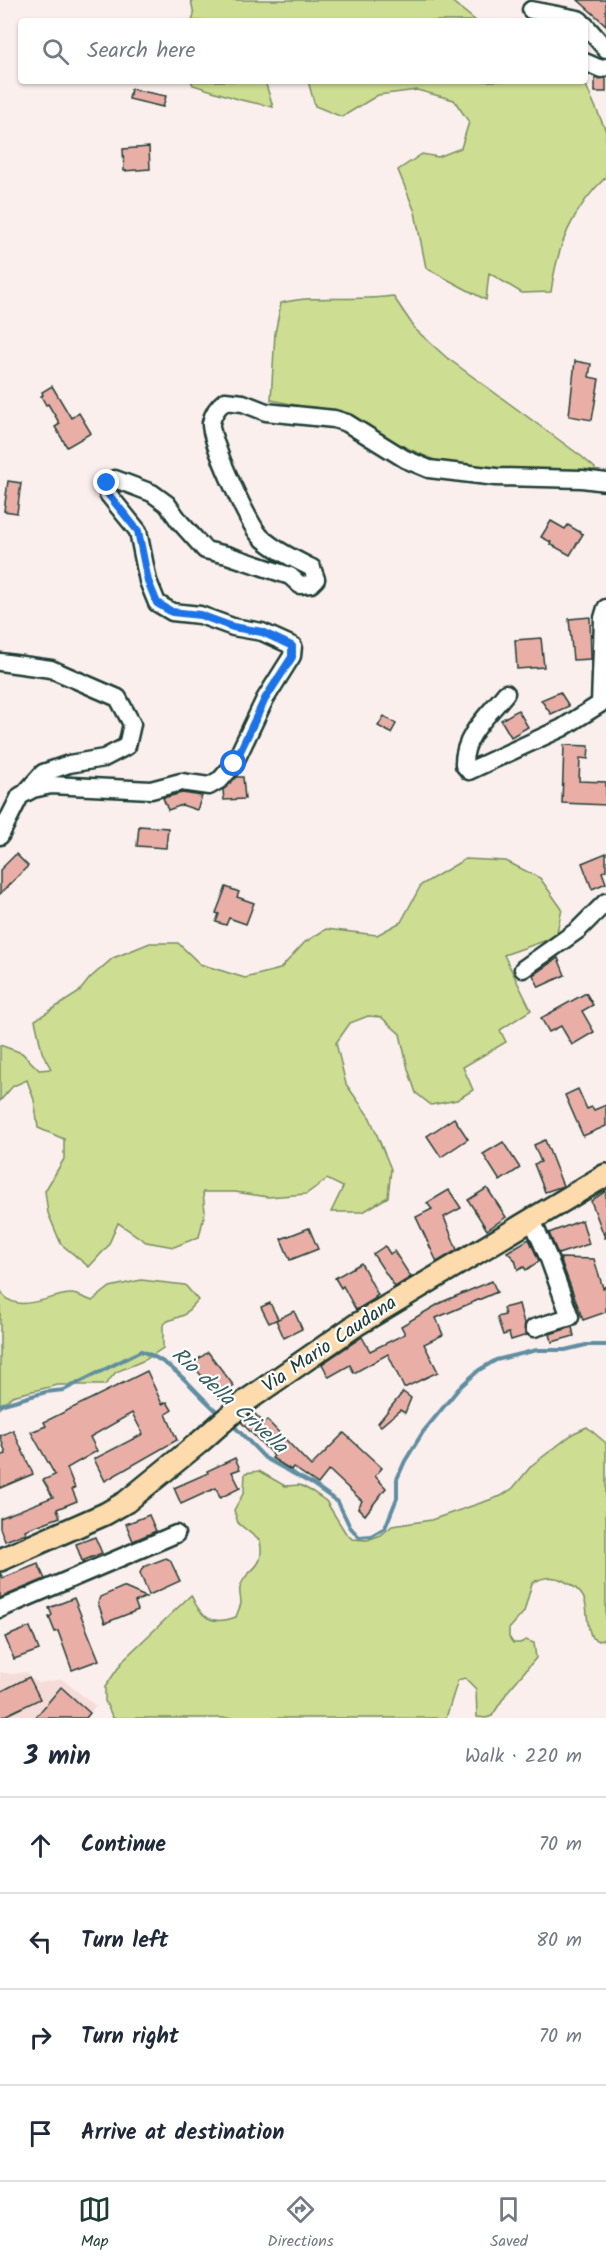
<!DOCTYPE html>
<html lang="en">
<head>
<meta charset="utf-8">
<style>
	body { margin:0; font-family:Kalam,sans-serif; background:#f6f6f7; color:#1f2937 }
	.stop { position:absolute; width:18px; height:18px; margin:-14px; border:4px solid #1a73e8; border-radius:50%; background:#fff }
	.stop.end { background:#1a73e8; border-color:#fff; box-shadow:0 2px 6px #0008 }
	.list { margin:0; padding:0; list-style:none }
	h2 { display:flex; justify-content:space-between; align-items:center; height:78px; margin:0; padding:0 24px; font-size:26px }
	h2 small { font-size:20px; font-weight:400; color:#747a83 }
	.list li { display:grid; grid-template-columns:39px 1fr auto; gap:18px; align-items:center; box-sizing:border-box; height:96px; padding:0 24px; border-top:2px solid #e0e1e3 }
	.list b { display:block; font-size:22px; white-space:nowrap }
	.list em { font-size:20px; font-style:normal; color:#747a83 }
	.icon { flex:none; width:33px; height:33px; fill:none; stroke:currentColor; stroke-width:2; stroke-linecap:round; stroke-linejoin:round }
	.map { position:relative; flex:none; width:606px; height:1718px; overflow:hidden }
	.search { position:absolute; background:#fff; box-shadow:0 2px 4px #0004; left:18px; right:18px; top:18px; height:66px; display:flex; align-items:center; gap:15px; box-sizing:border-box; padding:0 21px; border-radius:6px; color:#747a83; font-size:22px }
	.sheet { height:462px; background:#fff }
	nav { display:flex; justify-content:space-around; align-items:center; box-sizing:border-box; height:84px; border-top:2px solid #e0e1e3; background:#fff; font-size:16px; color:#747a83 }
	nav a { display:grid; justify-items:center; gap:3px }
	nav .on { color:#1f3d34 }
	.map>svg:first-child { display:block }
	.built { fill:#f6dcd8 }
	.green { fill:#cddd91; stroke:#768d62; stroke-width:1.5 }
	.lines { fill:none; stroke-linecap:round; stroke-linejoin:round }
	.stream { stroke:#5f8ea1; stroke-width:4 }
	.building { fill:#e9afa7; stroke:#1f3d34; stroke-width:1.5 }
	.minor-casing { stroke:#1f3d34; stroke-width:21 }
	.major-casing { stroke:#1f3d34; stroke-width:26 }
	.minor { stroke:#fff; stroke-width:16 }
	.major { stroke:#fedbac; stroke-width:21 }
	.route { stroke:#1a73e8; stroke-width:8 }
	.labels { text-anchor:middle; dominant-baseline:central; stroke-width:4.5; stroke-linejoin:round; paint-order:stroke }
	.street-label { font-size:20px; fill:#1f3d34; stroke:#fff }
	.water-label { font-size:21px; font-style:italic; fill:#3a5f61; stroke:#fff }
</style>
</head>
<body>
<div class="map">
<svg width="606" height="1718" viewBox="0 0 606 1718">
	<rect width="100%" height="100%" fill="#fbefed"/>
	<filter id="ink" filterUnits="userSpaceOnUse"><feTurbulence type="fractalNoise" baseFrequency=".0167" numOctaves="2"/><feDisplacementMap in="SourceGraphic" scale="12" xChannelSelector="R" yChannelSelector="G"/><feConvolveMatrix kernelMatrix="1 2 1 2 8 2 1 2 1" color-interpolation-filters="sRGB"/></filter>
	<g filter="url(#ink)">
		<path class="built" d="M0 1672 12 1674 27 1672 29 1677 38 1683 62 1679 96 1706 86 1718H0Z"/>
		<g class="green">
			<path d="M191 0H450L476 21H192L194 15Z"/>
			<path d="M191 81H265L273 107 241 100 193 85Z"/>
			<path d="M308 81H584L606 131V177C572 209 557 247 551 292L522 293 489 273 486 300 426 268 415 212 398 170 422 154 438 157 461 148 469 122 454 100 417 90 378 95 342 117 315 106Z"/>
			<path d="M393 296 416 330 446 357 581 456 595 468 594 473 538 479 441 463 398 444 350 416 271 400 275 333 281 303C317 294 356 302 393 296Z"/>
			<path d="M465 859 506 861 540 878 562 909 556 937 504 955 531 1010 500 1030 506 1042 463 1067 473 1090 457 1100 431 1105 416 1093 408 1069 400 1034 381 1017 368 1016 350 1023 336 1043 346 1084 370 1118 391 1169 388 1197 363 1212H331L343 1187 327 1179 306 1194 268 1197 235 1192H203L205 1212 199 1237 174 1247 146 1242 118 1223 108 1246 89 1267 61 1244 48 1213 45 1191 64 1159V1139L38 1128 34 1100 27 1080 13 1086 0 1101V1045L22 1053 39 1070 51 1069 42 1052 35 1020 78 993 90 978 113 958 150 943H178L200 964 245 978 280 969 305 942 326 929 377 935 401 922 421 885Z"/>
			<path d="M141 1280 185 1285 198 1300 184 1315 168 1321 163 1325V1348L145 1360 116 1372 105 1385H58L12 1396 0 1408V1289C13 1317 47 1296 69 1294 76 1293 85 1298 92 1301L110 1287Z"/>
			<path d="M587 1427 606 1443V1639L599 1641 592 1638C581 1614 597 1597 564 1581 553 1575 543 1577 532 1583L524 1612 509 1629V1637L513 1643H520L526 1640 534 1643 536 1658 508 1691 492 1716 486 1718 477 1717 476 1689 465 1678 458 1680 446 1718H113L105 1701V1687L125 1658 191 1595C201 1618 211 1626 236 1617 237 1613 240 1608 241 1603 241 1598 239 1593 240 1588 246 1566 266 1572 260 1541L238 1523 234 1510 244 1492 245 1473 259 1471 285 1486 300 1485 313 1492 326 1501 345 1532 352 1539 367 1540 381 1535 392 1526 431 1520 501 1496 513 1488 532 1465 574 1433Z"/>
		</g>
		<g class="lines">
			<g class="stream">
				<path d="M0 1405 46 1392 64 1390 141 1351C176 1363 194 1392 221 1415"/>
				<path d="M231 1423 265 1458 314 1485 338 1502 350 1527 359 1537 371 1536 385 1528 397 1498V1479L405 1461 423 1432 460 1387 479 1370 496 1360 537 1350H565L586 1345H606"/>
			</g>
		</g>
		<g class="building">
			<path d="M578 0H606V25Z"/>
			<rect x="595" y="78" width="11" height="14"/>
			<path d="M131 89 166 96 163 107 129 99Z"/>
			<path d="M149 147 150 169 124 171 123 149Z"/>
			<path d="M575 361 591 364 589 377 599 379 592 420 569 416Z"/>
			<path d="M52 386 71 418 79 413 91 433 67 447 55 427 60 424 48 404 46 405 41 396 43 395 42 392Z"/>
			<path d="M8 481 21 483 17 513 4 511Z"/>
			<path d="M551 521 565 529 568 525 583 534 570 555 550 544 551 542 541 537Z"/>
			<path d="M590 617 591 659 573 660 569 619Z"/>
			<path d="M541 638 544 667 517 669 515 640Z"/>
			<path d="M560 692 569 706 551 714 541 700Z"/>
			<path d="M518 710 528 727 511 737 501 720Z"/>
			<path d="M384 716 396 724 391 733 378 726Z"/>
			<path d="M564 745 589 746 588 759 580 758 579 781 606 782V805L562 803Z"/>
			<path d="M236 777H243L245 799 224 800 223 790Z"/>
			<path d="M182 793 202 796 197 810 182 805 168 810 163 798Z"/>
			<path d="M139 826 168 828 166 848 137 846Z"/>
			<path d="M606 853V870L602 872 606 883 592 889 582 863Z"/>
			<path d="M16 854 28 866 0 894V870Z"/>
			<path d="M226 887 239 892 237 897 254 903 246 924 229 918 226 925 216 922 219 914 216 913Z"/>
			<path d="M558 958 565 975 539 987 533 975Z"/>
			<path d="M586 993 593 1005 582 1011 594 1032 572 1045 561 1026 549 1032 541 1018Z"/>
			<path d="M578 1089 587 1109 592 1107 594 1110 606 1105V1126L583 1136 565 1095Z"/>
			<path d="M454 1118 468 1139 441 1157 427 1136Z"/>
			<path d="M545 1140 563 1186 545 1192 534 1164 541 1162 534 1145Z"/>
			<path d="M503 1142 520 1168 500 1181 483 1154Z"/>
			<path d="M487 1188 506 1217 487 1230 468 1200Z"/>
			<path d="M449 1190 461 1208 444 1217 457 1250 437 1262 416 1217 432 1209 427 1203Z"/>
			<path d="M606 1191V1238H605L591 1201Z"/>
			<path d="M582 1220 589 1244 558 1254 549 1233Z"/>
			<path d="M309 1228 318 1249 290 1260 281 1239Z"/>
			<path d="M529 1239 539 1261 526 1270 524 1267 518 1270 515 1260 507 1252Z"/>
			<path d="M385 1246 390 1254 394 1251 411 1277 395 1287 373 1254Z"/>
			<path d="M560 1258 594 1259 603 1288 606 1286V1312L583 1320Z"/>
			<path d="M361 1263 378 1295 375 1297 376 1298 356 1310 343 1286 341 1288 335 1278Z"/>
			<path d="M492 1281 497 1292 436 1318 443 1335 424 1344 438 1372 404 1388 388 1354 354 1373 350 1365 329 1377 322 1364 362 1337 370 1351 405 1334 401 1326 442 1302Z"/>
			<path d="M270 1303 278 1319 269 1323 261 1307Z"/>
			<path d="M519 1304 527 1335 511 1340 509 1333 503 1335 497 1317 505 1315 503 1308Z"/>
			<path d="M294 1311 302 1329 284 1338 276 1320Z"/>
			<path d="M572 1327 574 1336 552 1342 550 1334Z"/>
			<path d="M208 1352 234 1386 219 1398 192 1364Z"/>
			<path d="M147 1371 162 1404 167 1402 172 1410 166 1414 177 1440 105 1481 94 1459 143 1434 132 1413 90 1437 97 1451 67 1468 75 1488 72 1489 77 1501 57 1509 60 1517 25 1530 26 1533 5 1541 0 1528V1518L53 1497 43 1480 55 1475 31 1432 46 1426 44 1422Z"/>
			<path d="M403 1392 411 1398 405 1413 400 1410 381 1426 378 1423Z"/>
			<path d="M253 1412 264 1423 267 1420 311 1466 344 1433 382 1468 375 1476 386 1488 365 1515 358 1508 362 1501 329 1470 318 1484 293 1467 291 1470 272 1458 274 1456 241 1422Z"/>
			<path d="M13 1430 33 1474 0 1488V1456L6 1454 0 1436Z"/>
			<path d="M235 1458 240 1469 232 1472 240 1488 220 1498 216 1488 181 1504 174 1488 208 1473 207 1471Z"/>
			<path d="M149 1515 156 1531 133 1541 126 1524Z"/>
			<path d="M95 1537 102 1553 82 1561 76 1544Z"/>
			<path d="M166 1558 170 1560 180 1581 149 1595 140 1573 143 1567Z"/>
			<path d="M38 1564 45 1579 0 1598V1573L3 1578Z"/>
			<path d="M123 1587 146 1597 135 1602 138 1610 105 1623 98 1603 100 1597Z"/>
			<path d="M74 1598 99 1660 72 1670 58 1631 55 1632 49 1617 52 1615 49 1608Z"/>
			<path d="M30 1627 39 1650 14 1659 5 1637Z"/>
			<path d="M29 1677 40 1699 0 1718V1692Z"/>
			<path d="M61 1687 90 1713 86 1718H35Z"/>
		</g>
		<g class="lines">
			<defs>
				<g id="minor">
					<path d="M531 10 578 19 581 21"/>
					<path d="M585 25 606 49"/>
					<path d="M585 62 601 69 606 67"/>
					<path d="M0 662 51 669 118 698 132 724 127 746 104 758 69 764 43 773 26 792"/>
					<path d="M506 693C489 715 463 735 464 765L469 771 562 728 600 704 603 618 606 608"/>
					<path d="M0 836 20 796 33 789 51 785 151 790 181 782 209 786 221 779 234 764 265 699 292 656 293 646 262 632 233 627 200 615 172 612 157 603 148 581 138 531 108 494 107 483 115 479 152 493 167 504 180 522 205 550 227 555 290 576 300 585 311 584 316 579 312 568C294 559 275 550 261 537 249 526 209 438 211 423 213 413 217 407 225 401L243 403 266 412 334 419 347 423 405 459 429 469 496 477 582 479 606 482"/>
					<path d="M523 969 578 930 606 902"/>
					<path d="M532 1220 549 1259 570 1317 534 1328"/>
					<path d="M0 1609 176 1534"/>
				</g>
				<path id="major" d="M0 1560 105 1514 126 1502 201 1441 246 1401 356 1325 606 1175"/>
			</defs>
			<use href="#minor" class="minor-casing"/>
			<use href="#major" class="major-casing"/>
			<use href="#minor" class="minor"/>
			<use href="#major" class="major"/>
		</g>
	</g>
	<g class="lines" filter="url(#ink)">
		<path class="route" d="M107 483 108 494 138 531 148 581 157 603 172 612 200 615 233 627 262 632 292 646V657L265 699 234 764"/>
	</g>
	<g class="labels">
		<g class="street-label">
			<text transform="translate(330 1345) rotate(-34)">Via Mario Caudana</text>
		</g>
		<g class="water-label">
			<text transform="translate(229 1401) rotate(42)">Rio della Crivella</text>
		</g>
	</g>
</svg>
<div class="stop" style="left:234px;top:764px"></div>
<div class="stop end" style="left:107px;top:483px"></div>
<div class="search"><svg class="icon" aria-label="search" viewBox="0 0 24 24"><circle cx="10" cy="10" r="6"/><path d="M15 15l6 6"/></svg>Search here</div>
</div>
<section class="sheet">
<h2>3 min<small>Walk · 220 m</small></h2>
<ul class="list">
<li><svg class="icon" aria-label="ahead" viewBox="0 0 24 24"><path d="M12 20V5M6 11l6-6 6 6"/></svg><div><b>Continue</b></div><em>70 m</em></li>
<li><svg class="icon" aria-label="left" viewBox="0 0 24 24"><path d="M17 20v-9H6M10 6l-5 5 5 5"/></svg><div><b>Turn left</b></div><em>80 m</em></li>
<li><svg class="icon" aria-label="right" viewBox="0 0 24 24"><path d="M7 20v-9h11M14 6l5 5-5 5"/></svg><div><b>Turn right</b></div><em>70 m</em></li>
<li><svg class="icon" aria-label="arrive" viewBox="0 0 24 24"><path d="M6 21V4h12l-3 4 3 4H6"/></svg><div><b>Arrive at destination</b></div></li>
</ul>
</section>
<nav>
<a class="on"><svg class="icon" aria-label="map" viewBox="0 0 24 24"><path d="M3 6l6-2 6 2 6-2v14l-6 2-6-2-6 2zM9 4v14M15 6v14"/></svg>Map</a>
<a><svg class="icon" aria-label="directions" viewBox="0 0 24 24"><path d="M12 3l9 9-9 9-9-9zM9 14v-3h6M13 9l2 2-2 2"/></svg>Directions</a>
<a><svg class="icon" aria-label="saved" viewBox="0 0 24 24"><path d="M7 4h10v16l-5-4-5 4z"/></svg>Saved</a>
</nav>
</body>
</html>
